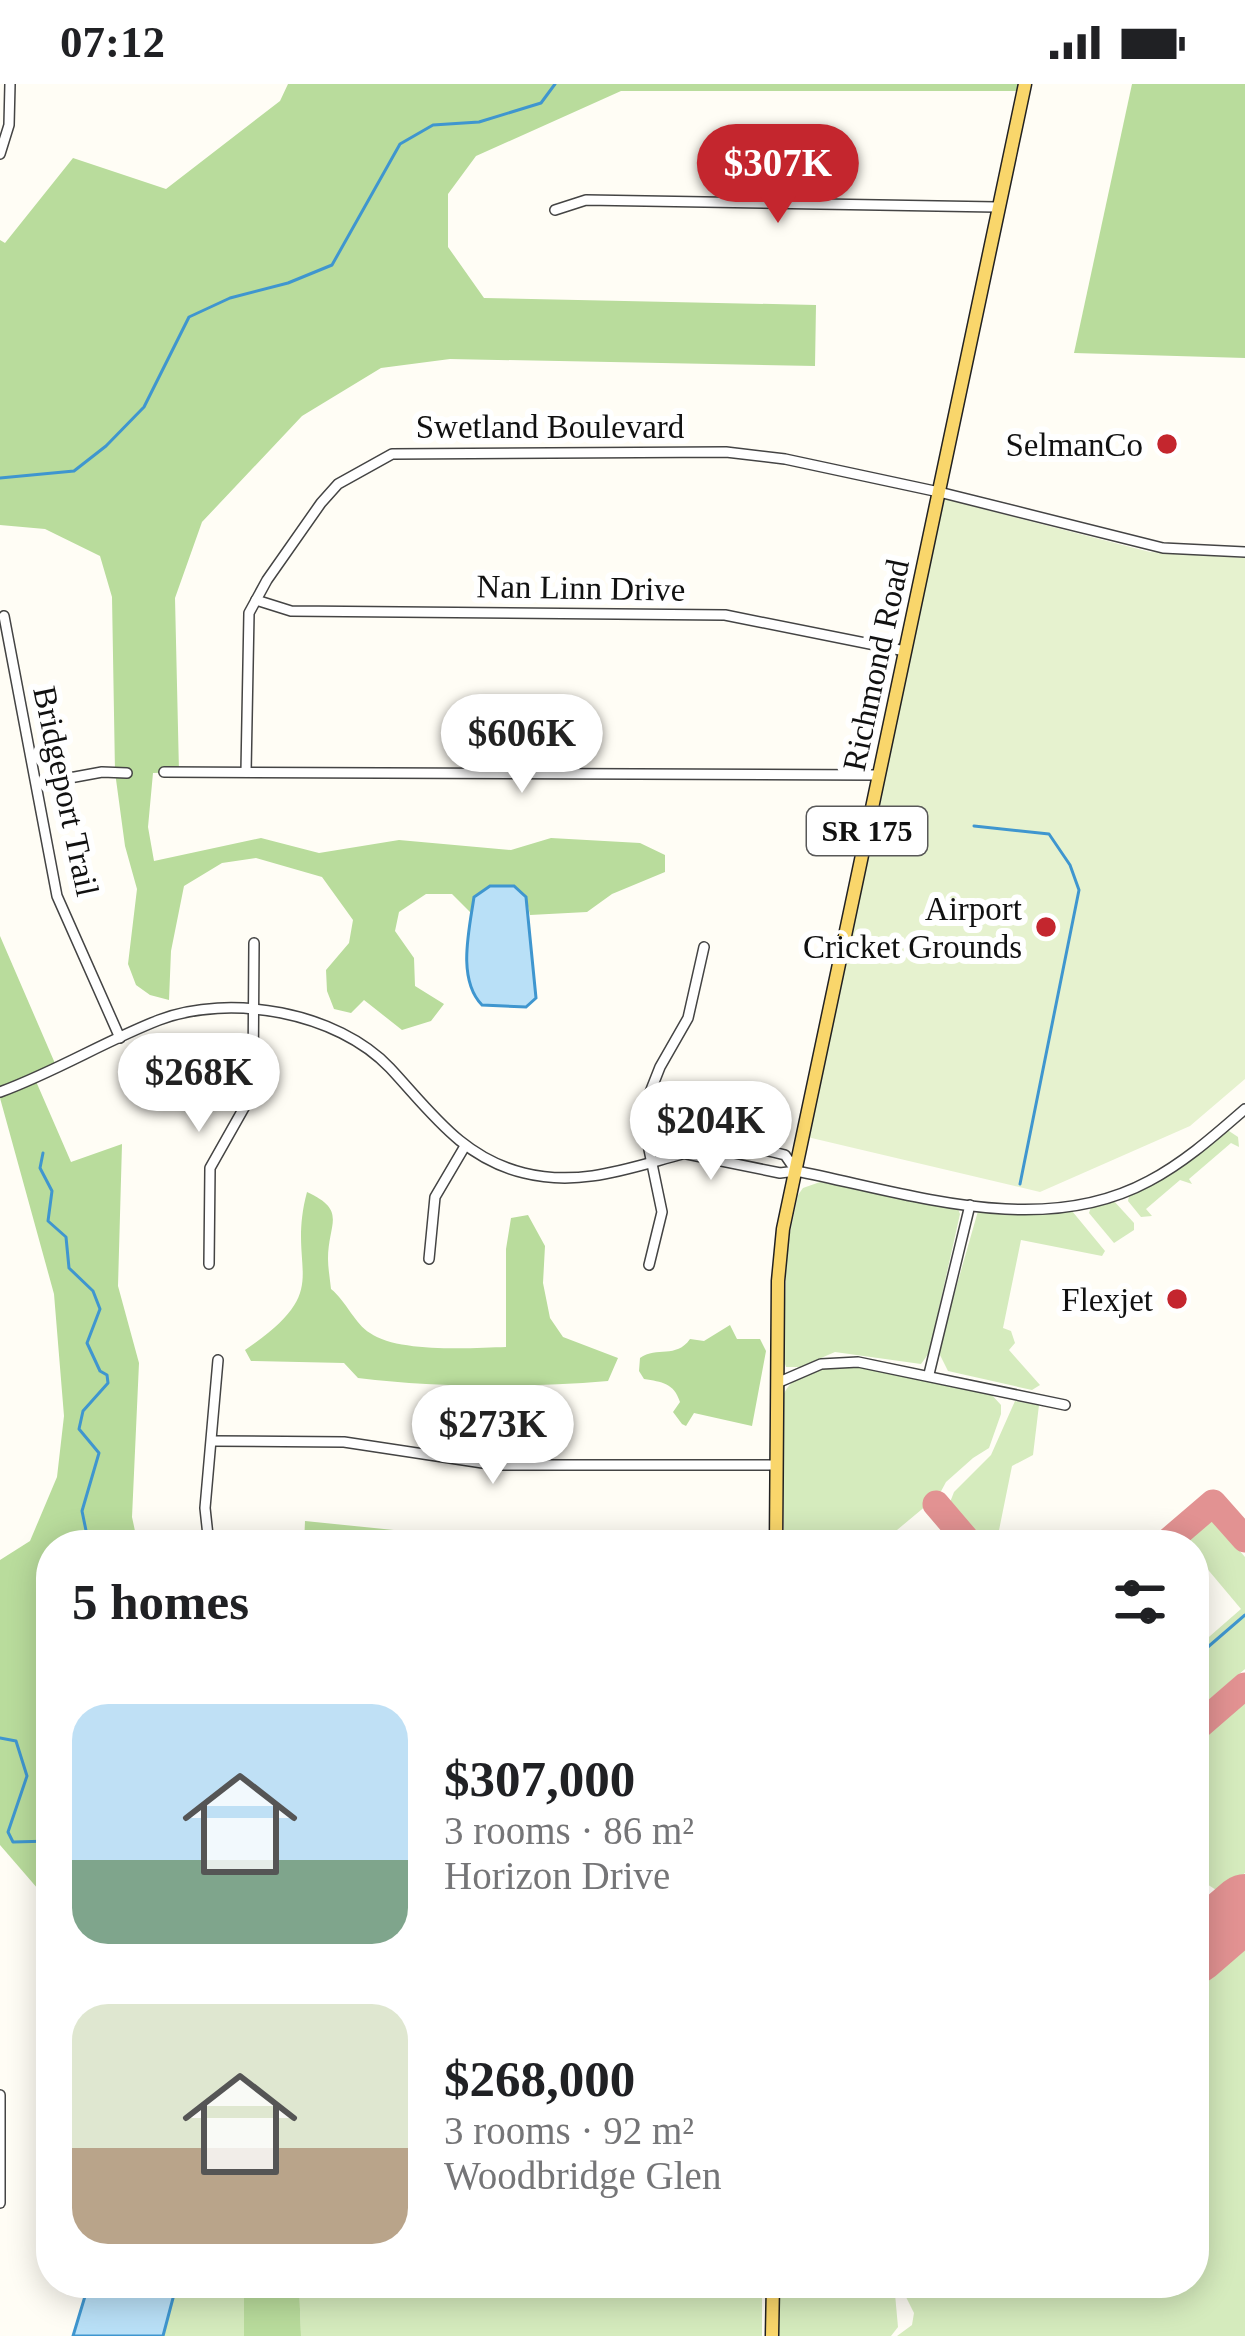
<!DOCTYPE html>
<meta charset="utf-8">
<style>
:root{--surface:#fff;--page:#f6f6f6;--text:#202124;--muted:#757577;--accent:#c4262e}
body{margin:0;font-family:Georgia,serif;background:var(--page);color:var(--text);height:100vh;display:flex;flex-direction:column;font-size:45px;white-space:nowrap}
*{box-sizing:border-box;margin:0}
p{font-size:39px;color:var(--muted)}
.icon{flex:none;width:66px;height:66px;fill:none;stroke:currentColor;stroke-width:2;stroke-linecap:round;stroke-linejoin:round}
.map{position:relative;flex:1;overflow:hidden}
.details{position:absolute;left:36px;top:1446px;width:1173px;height:768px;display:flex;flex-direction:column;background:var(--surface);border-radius:48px;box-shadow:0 6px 30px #0003}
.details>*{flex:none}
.price{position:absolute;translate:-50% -102px;padding:0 27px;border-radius:42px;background:#fff;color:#222;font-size:39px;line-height:78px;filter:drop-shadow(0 3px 6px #0008)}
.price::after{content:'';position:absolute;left:50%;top:72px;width:36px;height:27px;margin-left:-18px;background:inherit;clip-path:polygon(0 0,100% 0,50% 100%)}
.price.selected{background:var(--accent);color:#fff}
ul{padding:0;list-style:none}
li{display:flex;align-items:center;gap:36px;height:300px;padding:0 36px}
li span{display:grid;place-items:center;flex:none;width:336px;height:240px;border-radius:36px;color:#555}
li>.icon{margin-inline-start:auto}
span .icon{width:144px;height:144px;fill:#fffc;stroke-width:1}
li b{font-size:51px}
h2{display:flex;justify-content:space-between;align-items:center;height:144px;padding:0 36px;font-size:51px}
.status{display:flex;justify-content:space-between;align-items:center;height:84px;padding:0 60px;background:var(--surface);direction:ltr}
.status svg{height:33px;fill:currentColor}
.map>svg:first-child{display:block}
</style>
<div class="status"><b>07:12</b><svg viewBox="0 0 49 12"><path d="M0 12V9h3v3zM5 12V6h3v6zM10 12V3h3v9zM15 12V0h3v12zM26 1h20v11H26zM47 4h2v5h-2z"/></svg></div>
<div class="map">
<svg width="1245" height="2252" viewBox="0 0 1245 2252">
<rect width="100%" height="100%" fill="#fffdf5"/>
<g fill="#d5ebbd">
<path d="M1226,1045L1238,1053L1239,1063L1231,1059L1189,1095L1192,1100L1180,1096L1146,1125L1152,1132L1141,1133L1128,1117L1130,1107Z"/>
<path d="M820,1098L958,1125L960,1130L929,1269L921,1280L835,1268L800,1283H786L783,1274L787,1163L798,1111L803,1104Z"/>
<path d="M1113,1116L1134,1139V1146L1114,1159L1089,1129L1092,1120Z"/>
<path d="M978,1127H1072L1105,1167L1102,1172L1021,1156L1003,1244L1011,1247L1015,1259L1009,1266L1040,1301L1032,1306L948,1287L938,1267Z"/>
<path d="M840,1280L872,1283L990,1309L1001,1321V1330L989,1364L973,1374L946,1398L939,1411L879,1461H784L783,1312C792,1289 818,1285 840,1280Z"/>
<path d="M1015,1317L1039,1321L1033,1371L1012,1382L996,1461H978L947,1426L954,1408L991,1371Z"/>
<path d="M1204,1432L1214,1437L1245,1473V1585L1194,1628V1566L1241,1525L1194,1469V1461L1186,1460L1188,1447Z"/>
<path d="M1245,1616V1789L1221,1809L1194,1792V1661Z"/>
<path d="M1245,1851V2252H897L912,2241L914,2229L899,2199H1194V1895Z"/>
<path d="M177,2199H244V2252H163Z"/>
<path d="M299,2199H762V2252H301Z"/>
<path d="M779,2199H894L898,2243L891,2252H778Z"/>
</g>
<g fill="#b9dc9c">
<path d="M288,0H1025L1023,7H621L476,72L448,110V163L484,214L816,221L815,282L450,275L381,284L302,332L202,438L175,514L179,688L153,689L148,743L154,777L261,754L319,769L399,756L511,766L551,754L640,759L665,771V788L612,810L587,828L530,831L526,813L514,802H490L474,813L471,829L452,810H426L399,828L395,847L414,874L415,902L444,920L431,937L402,946L364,916L351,929L334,925L327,907L326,886L349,859L353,836L322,793L256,774L222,779L184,802L171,867L169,916L150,911L136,901L128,880L137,805L125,762L115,688L112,513L100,472L45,445L0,441V156L5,159L73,74L166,105L280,17Z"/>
<path d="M1132,0H1245V274L1074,269Z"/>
<path d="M0,852L57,984L35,995L71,1078L122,1060L118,1202L139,1279L132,1433L138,1461H51V1820L0,1761V1476L30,1457L57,1393L64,1332L54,1210L0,1014Z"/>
<path d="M307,1108C348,1127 328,1139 328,1175C328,1184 330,1195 331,1205C346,1217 355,1240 370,1249C398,1269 472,1264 506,1263V1165L511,1134L528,1131L545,1162L543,1199L550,1234L563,1253L618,1274L608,1297C523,1304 442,1304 358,1294L344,1279L251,1277L245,1266C338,1203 285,1190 307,1108Z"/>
<path d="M730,1241L737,1255H760L766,1267L752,1342L694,1329L686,1342L682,1340L673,1328L680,1318C674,1299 662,1298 644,1295L639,1287L640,1274C657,1262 676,1275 690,1255L704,1257Z"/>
<path d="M305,1437L541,1461H304Z"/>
<path d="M244,2199H299L301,2252H244Z"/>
</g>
<path fill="#e6f2cf" d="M939,408L968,421L1150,468L1245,474V995L1190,1042L1040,1108L803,1052Z"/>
<g fill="#b9e0f7" stroke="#3f96cf" stroke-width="3">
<path d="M490,802H514L526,813L536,914L526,923L482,921C457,895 469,847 474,813Z"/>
<path d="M89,2199H177L163,2252H73Z"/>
</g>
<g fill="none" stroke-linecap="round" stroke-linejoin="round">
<g stroke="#3f96cf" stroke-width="3">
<path d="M0,394L74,387L106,362L144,323L189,233L230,214L288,199L332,181L400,60L433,41L479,38L541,19L555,0"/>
<path d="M974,742L1049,750L1070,781L1079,806L1020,1100"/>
<path d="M43,1069L40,1084L52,1107L48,1137L66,1153L69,1184L93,1207L100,1225L87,1259L100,1287L107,1291L108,1299L83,1327L79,1345L99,1369L82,1427L89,1461"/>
<path d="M1194,1575L1245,1531"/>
<path d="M0,1654L16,1657L27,1692L8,1748L13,1758L51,1757"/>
</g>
<g stroke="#e29292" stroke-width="27">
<path d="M936,1420L971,1461"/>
<path d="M1164,1461L1213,1419L1245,1455"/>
<path d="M1194,1646L1245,1602"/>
<path d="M1194,1817L1219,1846"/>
</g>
<path stroke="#e29292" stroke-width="66" d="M1194,1867L1245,1823"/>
<defs>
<g id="minor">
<path d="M0,70L9,41L10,0"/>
<path d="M555,126L586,116L996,123"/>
<path d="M256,516L291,527L725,531L905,567"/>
<path d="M4,532L57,812L120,954"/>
<path d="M164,688L879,691"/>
<path d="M246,688L249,529L267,496L321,419L338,400L392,370L726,368L785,375L939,408L1163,464L1245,468"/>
<path d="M37,700L102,688L127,689"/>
<path d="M0,1008C55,988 105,957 159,936C230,909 337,928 390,984C431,1028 462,1074 524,1089C588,1105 643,1078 703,1065C730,1059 759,1064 785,1071L796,1087"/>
<path d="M687,1070L780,1089L796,1087C909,1109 1040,1156 1149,1097C1185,1078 1215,1051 1245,1025"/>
<path d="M429,1175L435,1113L465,1062"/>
<path d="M209,1180L210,1084L245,1022L253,1000L254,859"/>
<path d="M649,1181L662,1128L646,1051L647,1016L660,983L688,934L704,863"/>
<path d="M929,1290L970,1121"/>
<path d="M777,1299L821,1280L858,1278L1065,1321"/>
<path d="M212,1357L344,1358L496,1381H777"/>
<path d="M209,1461L205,1424L218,1276"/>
<path d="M0,2011V2119"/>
</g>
<g id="major">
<path d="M776,1461L778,1197L783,1145L1025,0"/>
<path d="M772,2252L773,2199"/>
</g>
</defs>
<use href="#minor" stroke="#444" stroke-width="12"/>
<use href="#major" stroke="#222" stroke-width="15"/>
<use href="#minor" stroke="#fff" stroke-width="9"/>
<use href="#major" stroke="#f9d66b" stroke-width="12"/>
</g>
<g fill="#c4262e" stroke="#fff" stroke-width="4.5">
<circle cx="1167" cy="360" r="12"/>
<circle cx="1046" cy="843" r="12"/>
<circle cx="1177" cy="1215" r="12"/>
</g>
<g text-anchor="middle" stroke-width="12" stroke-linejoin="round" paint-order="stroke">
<rect fill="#fff" stroke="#585858" stroke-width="3" x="807" y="723" width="120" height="48" rx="9"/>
<g font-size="30" font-weight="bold" fill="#111">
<text x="867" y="757">SR 175</text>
</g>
<g font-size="33" fill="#111" stroke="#fff">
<text x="550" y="354">Swetland Boulevard</text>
<text transform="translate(581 503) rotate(1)" y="12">Nan Linn Drive</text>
<text transform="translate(875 581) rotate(-78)" y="12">Richmond Road</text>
<text transform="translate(67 707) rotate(78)" y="12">Bridgeport Trail</text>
</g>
<g font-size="33" fill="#111" stroke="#fff" text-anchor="end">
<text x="1143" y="372">SelmanCo</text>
<text x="1022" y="836">Airport<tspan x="1022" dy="38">Cricket Grounds</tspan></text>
<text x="1153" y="1227">Flexjet</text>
</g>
</g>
</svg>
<b class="price selected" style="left:778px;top:142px">$307K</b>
<b class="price" style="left:522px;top:712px">$606K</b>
<b class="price" style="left:199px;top:1051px">$268K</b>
<b class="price" style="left:711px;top:1099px">$204K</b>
<b class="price" style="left:493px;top:1403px">$273K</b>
<section class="details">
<h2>5 homes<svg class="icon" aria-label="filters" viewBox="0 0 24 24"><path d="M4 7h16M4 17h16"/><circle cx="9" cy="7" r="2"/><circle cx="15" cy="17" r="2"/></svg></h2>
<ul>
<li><span style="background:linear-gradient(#bfe0f5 65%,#7fa58c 0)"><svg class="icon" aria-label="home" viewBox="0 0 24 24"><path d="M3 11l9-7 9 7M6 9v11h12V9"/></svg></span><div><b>$307,000</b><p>3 rooms · 86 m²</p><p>Horizon Drive</p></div></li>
<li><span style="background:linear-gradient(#dfe7d0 60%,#b9a48a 0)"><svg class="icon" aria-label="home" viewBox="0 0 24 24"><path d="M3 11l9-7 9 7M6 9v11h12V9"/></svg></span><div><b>$268,000</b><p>3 rooms · 92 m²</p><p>Woodbridge Glen</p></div></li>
</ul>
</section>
</div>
